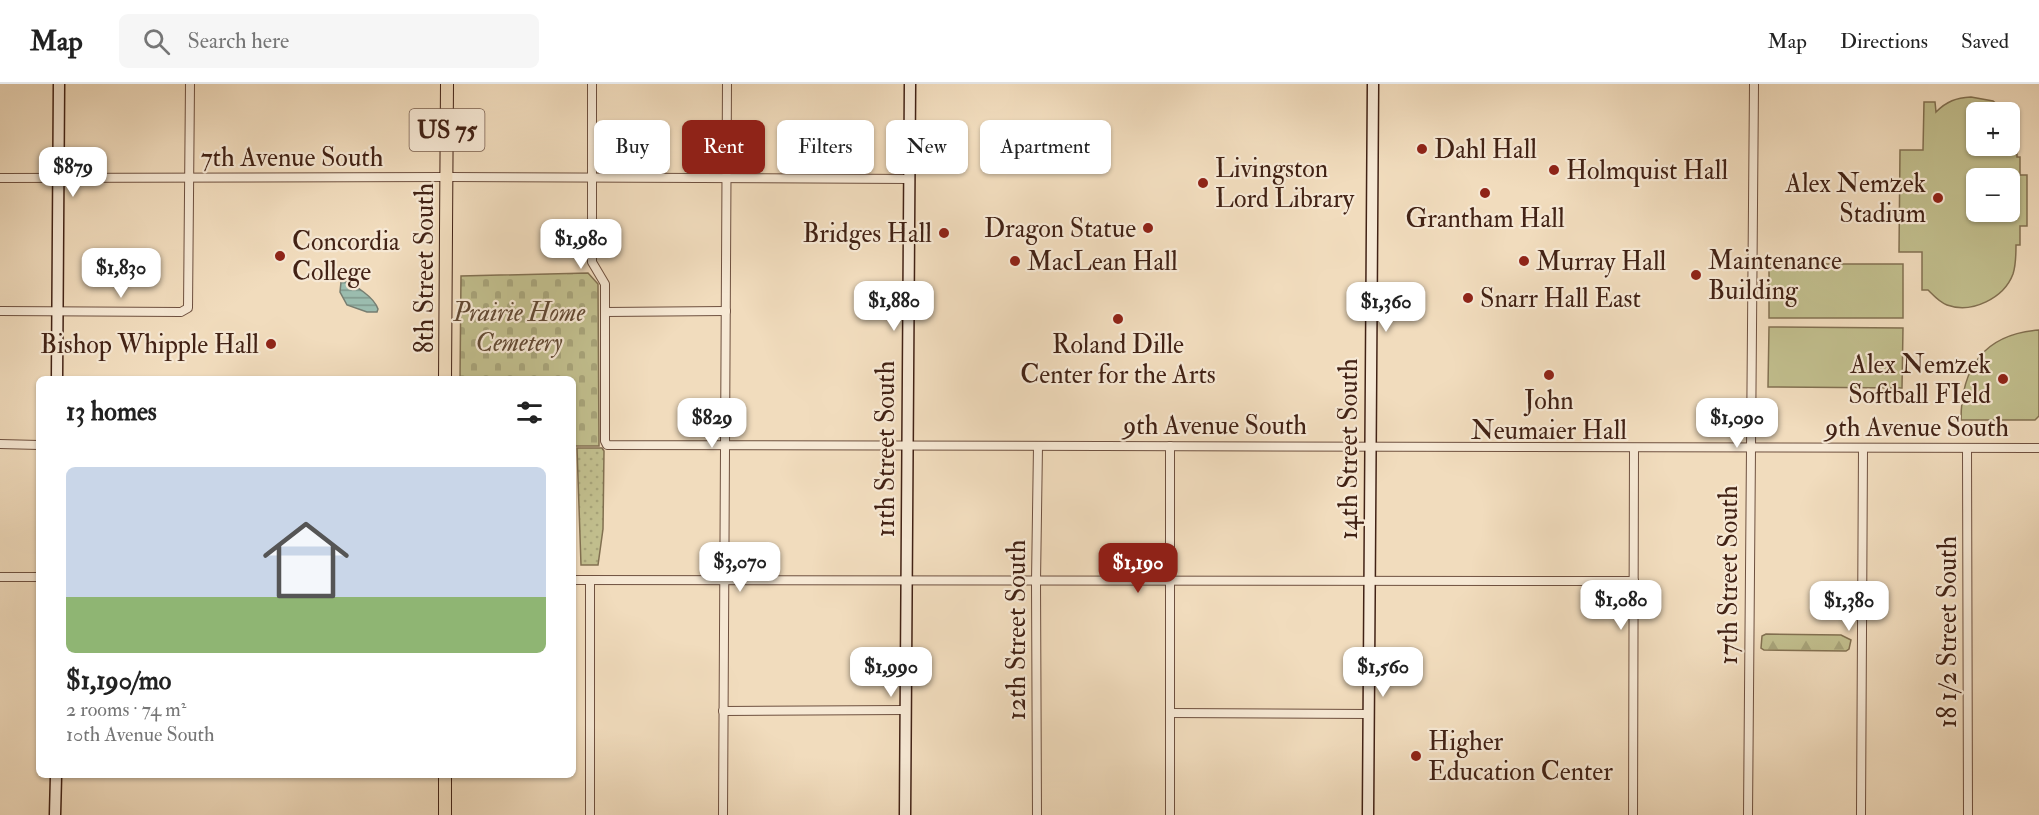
<!DOCTYPE html>
<meta charset="utf-8">
<style>
:root{--surface:#fff;--page:#f6f6f6;--text:#222;--muted:#767676;--line:#e0e0e0;--accent:#8f2418}
body{margin:0;font-family:"IM FELL Double Pica",serif;background:var(--page);color:var(--text);height:100vh;display:flex;flex-direction:column;font-size:22px;white-space:nowrap}
*{box-sizing:border-box;margin:0}
p{font-size:20px;color:var(--muted)}
.icon{flex:none;width:33px;height:33px;fill:none;stroke:currentColor;stroke-width:2;stroke-linecap:round;stroke-linejoin:round}
.map{position:relative;flex:1;overflow:hidden}
.details{position:absolute;left:36px;top:292px;width:540px;height:402px;display:flex;flex-direction:column;background:var(--surface);border-radius:9px;box-shadow:0 2px 4px #0004}
.details>*{flex:none}
.guide{position:absolute;left:594px;top:36px;width:570px;height:54px;display:flex;gap:12px}
.controls{position:absolute;left:1966px;top:18px;display:grid;gap:12px}
.controls a{display:grid;place-items:center;width:54px;height:54px;border-radius:9px;background:var(--surface);box-shadow:0 2px 4px #0004;font-size:30px}
.price{position:absolute;translate:-50% -51px;padding:0 14px;border-radius:12px;background:#fff;color:#222;font-size:20px;line-height:39px;filter:drop-shadow(0 2px 3px #0008)}
.price::after{content:'';position:absolute;left:50%;top:36px;width:18px;height:14px;margin-left:-9px;background:inherit;clip-path:polygon(0 0,100% 0,50% 100%)}
.price.selected{background:var(--accent);color:#fff}
ul{padding:0;list-style:none}
li{display:grid;align-content:center;gap:12px;height:318px;padding:0 30px}
li span{display:grid;place-items:center;height:186px;border-radius:9px;color:#555}
li>.icon{margin-inline-start:auto}
span .icon{width:108px;height:108px;fill:#fffc;stroke-width:1}
li b{font-size:26px}
h2{display:flex;justify-content:space-between;align-items:center;height:72px;padding:0 30px;font-size:26px}
.chip{padding:0 21px;border-radius:9px;background:var(--surface);box-shadow:0 2px 4px #0004;font-size:21px;line-height:54px}
.chip.selected{background:var(--accent);color:#fff}
header{display:flex;align-items:center;gap:36px;box-sizing:border-box;height:84px;padding:0 30px;background:var(--surface);border-bottom:2px solid var(--line)}
header strong{font-size:28px}
nav{display:flex;gap:33px;margin-inline-start:auto;font-size:21px}
.search{width:420px;height:54px;background:var(--page);display:flex;align-items:center;gap:15px;box-sizing:border-box;padding:0 21px;border-radius:9px;color:var(--muted);font-size:22px}
.map>svg:first-child{display:block}
</style>
<header>
<strong>Map</strong>
<div class="search"><svg class="icon" aria-label="search" viewBox="0 0 24 24"><circle cx="10" cy="10" r="6"/><path d="M15 15l6 6"/></svg>Search here</div>
<nav><a>Map</a><a>Directions</a><a>Saved</a></nav>
</header>
<div class="map">
<svg width="2039" height="731" viewBox="0 0 2039 731">
<defs>
<pattern id="grass-dots" width="8" height="8" patternUnits="userSpaceOnUse" patternTransform="scale(1.5)"><rect width="8" height="8" fill="#c1be8d"/><path d="M2 2h.1M6 6h.1" fill="none" stroke="#a7a379" stroke-width="1.8" stroke-linecap="round"/></pattern>
<pattern id="forest-firs" width="22" height="20" patternUnits="userSpaceOnUse" patternTransform="scale(1.5)"><rect width="22" height="20" fill="#c1be8d"/><path d="M5 1l3.5 6h-7zM16 11l3.5 6h-7z" fill="#a7a379"/></pattern>
<pattern id="cemetery-stones" width="16" height="16" patternUnits="userSpaceOnUse" patternTransform="scale(1.5)"><rect width="16" height="16" fill="#c1be8d"/><path d="M2 7V4a2 2 0 0 1 4 0v3zM10 15v-3a2 2 0 0 1 4 0v3z" fill="#a7a379"/></pattern>
<pattern id="water-rules" width="6" height="5" patternUnits="userSpaceOnUse" patternTransform="scale(1.5)"><rect width="6" height="5" fill="#9bbcae"/><path d="M0 2.5h6" fill="none" stroke="#80988c"/></pattern>
</defs>
<rect width="100%" height="100%" fill="#f1dcbd"/>
<filter id="stains"><feTurbulence type="fractalNoise" baseFrequency=".00333" numOctaves="4"/><feColorMatrix values="0 0 0 0 .2 0 0 0 0 .09 0 0 0 0 .02 0 0 0 .5 -.17"/></filter>
<radialGradient id="worn" r=".72"><stop offset=".6" stop-color="#630" stop-opacity="0"/><stop offset="1" stop-color="#630" stop-opacity=".3"/></radialGradient>
<path fill="url(#grass-dots)" stroke="#827051" stroke-width="1.5" d="M577,364H602L604,367L603,445L598,481H581Z"/>
<path fill="url(#forest-firs)" stroke="#827051" stroke-width="1.5" d="M1766,550L1841,551L1851,556L1849,565L1846,567L1764,566L1761,564L1762,552Z"/>
<path fill="url(#cemetery-stones)" stroke="#827051" stroke-width="1.5" d="M588,189L598,200L599,362H573V296L460,295L461,192Z"/>
<g fill="#c1be8d" stroke="#827051" stroke-width="1.5" fill-rule="evenodd">
<path d="M1971,13L1993,17L2006,28H1977V62H2010V35C2017,48 2017,58 2017,73H2020V91H2027V142H2020V161H2016C2016,171 2016,181 2013,190C2004,214 1972,230 1947,221C1939,218 1934,212 1928,206H1922V168H1899L1900,66H1923L1924,18H1935L1936,28C1947,17 1956,14 1971,13ZM1977,94H2010V128H1977Z"/>
<rect x="1769" y="180" width="134" height="54"/>
<path d="M1769,243L1903,244L1902,304L1768,303Z"/>
<path d="M2039,246V332L2035,336H1961C1961,284 1984,250 2039,246Z"/>
</g>
<path fill="url(#water-rules)" stroke="#777e71" stroke-width="1.5" d="M344,197C355,201 374,213 378,225L377,228H367L347,221L340,208L341,198Z"/>
<g fill="none" stroke-linecap="round" stroke-linejoin="round">
<defs>
<g id="street">
<path d="M592,0V178L605,200V357L607,361L2039,364"/>
<path d="M0,94L447,93L909,95"/>
<path d="M0,227L181,228L188,224L190,0"/>
<path d="M605,228L726,227"/>
<path d="M0,360L39,361"/>
<path d="M1170,362V731"/>
<path d="M1967,365L1968,731"/>
<path d="M0,493H39"/>
<path d="M573,496L1634,497"/>
<path d="M723,627L905,626"/>
<path d="M1170,629L1369,630"/>
<path d="M590,731V496"/>
<path d="M723,731L727,0"/>
<path d="M1037,731L1036,497L1038,362"/>
<path d="M1633,731L1634,364"/>
<path d="M1748,731L1754,0"/>
<path d="M1861,731L1863,364"/>
</g>
<g id="secondary">
<path d="M57,296L59,0"/>
<path d="M55,731L56,692"/>
<path d="M905,731L910,0"/>
<path d="M1368,731L1373,0"/>
</g>
<g id="primary">
<path d="M445,296L447,0"/>
<path d="M445,692V731"/>
</g>
</defs>
<use href="#street" stroke="#6e503f" stroke-width="10"/>
<use href="#secondary" stroke="#422215" stroke-width="13"/>
<use href="#primary" stroke="#422215" stroke-width="14"/>
<use href="#street" stroke="#f6e8d4" stroke-width="8"/>
<use href="#secondary" stroke="#f6e8d4" stroke-width="10"/>
<use href="#primary" stroke="#f1dcbd" stroke-width="12"/>
</g>
<g fill="#8f2418" stroke="#f6e8d4" stroke-width="2">
<circle cx="1422" cy="65" r="6"/>
<circle cx="1554" cy="86" r="6"/>
<circle cx="1203" cy="99" r="6"/>
<circle cx="1485" cy="109" r="6"/>
<circle cx="1938" cy="114" r="6"/>
<circle cx="1148" cy="144" r="6"/>
<circle cx="944" cy="149" r="6"/>
<circle cx="280" cy="172" r="6"/>
<circle cx="1015" cy="177" r="6"/>
<circle cx="1524" cy="177" r="6"/>
<circle cx="1696" cy="191" r="6"/>
<circle cx="1468" cy="214" r="6"/>
<circle cx="1118" cy="235" r="6"/>
<circle cx="271" cy="260" r="6"/>
<circle cx="1549" cy="291" r="6"/>
<circle cx="2003" cy="295" r="6"/>
<circle cx="1416" cy="672" r="6"/>
</g>
<g text-anchor="middle" stroke-width="4.5" stroke-linejoin="round" paint-order="stroke">
<rect fill="#f6e8d4" stroke="#785d4e" stroke-width="1.5" x="409.5" y="25" width="75" height="42" rx="4.5"/>
<g font-size="24" font-weight="bold" fill="#422215">
<text x="447" y="54">US 75</text>
</g>
<g font-size="26" fill="#422215" stroke="#f6e8d4" text-anchor="start">
<text x="1434" y="74">Dahl Hall</text>
<text x="1215" y="93">Livingston<tspan x="1215" dy="30">Lord Library</tspan></text>
<text x="1566" y="95">Holmquist Hall</text>
<text x="1926" y="108" text-anchor="end">Alex Nemzek<tspan x="1926" dy="30">Stadium</tspan></text>
<text x="1485" y="143" text-anchor="middle">Grantham Hall</text>
<text x="1136" y="153" text-anchor="end">Dragon Statue</text>
<text x="932" y="158" text-anchor="end">Bridges Hall</text>
<text x="292" y="166">Concordia<tspan x="292" dy="30">College</tspan></text>
<text x="1708" y="185">Maintenance<tspan x="1708" dy="30">Building</tspan></text>
<text x="1027" y="186">MacLean Hall</text>
<text x="1536" y="186">Murray Hall</text>
<text x="1480" y="223">Snarr Hall East</text>
<text x="259" y="269" text-anchor="end">Bishop Whipple Hall</text>
<text x="1118" y="269" text-anchor="middle">Roland Dille<tspan x="1118" dy="30">Center for the Arts</tspan></text>
<text x="1991" y="289" text-anchor="end">Alex Nemzek<tspan x="1991" dy="30">Softball FIeld</tspan></text>
<text x="1549" y="325" text-anchor="middle">John<tspan x="1549" dy="30">Neumaier Hall</tspan></text>
<text x="1428" y="666">Higher<tspan x="1428" dy="30">Education Center</tspan></text>
</g>
<g font-size="26" fill="#422215" stroke="#f6e8d4">
<text x="292" y="82">7th Avenue South</text>
<text transform="translate(424 184) rotate(-90)" y="9">8th Street South</text>
<text x="1215" y="350">9th Avenue South</text>
<text x="1917" y="352">9th Avenue South</text>
<text transform="translate(885 365) rotate(-90)" y="9">11th Street South</text>
<text transform="translate(1348 365) rotate(-90)" y="9">14th Street South</text>
<text transform="translate(1728 491) rotate(-90)" y="9">17th Street South</text>
<text transform="translate(1016 546) rotate(-90)" y="9">12th Street South</text>
<text transform="translate(1947 548) rotate(-90)" y="9">18 1/2 Street South</text>
</g>
<g font-size="26" font-style="italic" fill="#624933" stroke="#f6e8d4">
<text x="519" y="237">Prairie Home<tspan x="519" dy="30">Cemetery</tspan></text>
</g>
</g>
<rect width="100%" height="100%" filter="url(#stains)"/>
<rect width="100%" height="100%" fill="url(#worn)"/>
</svg>
<div class="controls">
<a>+</a>
<a>−</a>
</div>
<b class="price" style="left:73px;top:114px">$879</b>
<b class="price" style="left:581px;top:186px">$1,980</b>
<b class="price" style="left:121px;top:215px">$1,830</b>
<b class="price" style="left:894px;top:248px">$1,880</b>
<b class="price" style="left:1386px;top:249px">$1,360</b>
<b class="price" style="left:712px;top:365px">$829</b>
<b class="price" style="left:1737px;top:365px">$1,090</b>
<b class="price" style="left:740px;top:509px">$3,070</b>
<b class="price selected" style="left:1138px;top:510px">$1,190</b>
<b class="price" style="left:1621px;top:547px">$1,080</b>
<b class="price" style="left:1849px;top:548px">$1,380</b>
<b class="price" style="left:891px;top:614px">$1,990</b>
<b class="price" style="left:1383px;top:614px">$1,560</b>
<div class="guide">
<a class="chip">Buy</a>
<a class="chip selected">Rent</a>
<a class="chip">Filters</a>
<a class="chip">New</a>
<a class="chip">Apartment</a>
</div>
<section class="details">
<h2>13 homes<svg class="icon" aria-label="filters" viewBox="0 0 24 24"><path d="M4 7h16M4 17h16"/><circle cx="9" cy="7" r="2"/><circle cx="15" cy="17" r="2"/></svg></h2>
<ul>
<li><span style="background:linear-gradient(#c9d6e8 70%,#8fb573 0)"><svg class="icon" aria-label="home" viewBox="0 0 24 24"><path d="M3 11l9-7 9 7M6 9v11h12V9"/></svg></span><div><b>$1,190/mo</b><p>2 rooms · 74 m²</p><p>10th Avenue South</p></div></li>
</ul>
</section>
</div>
